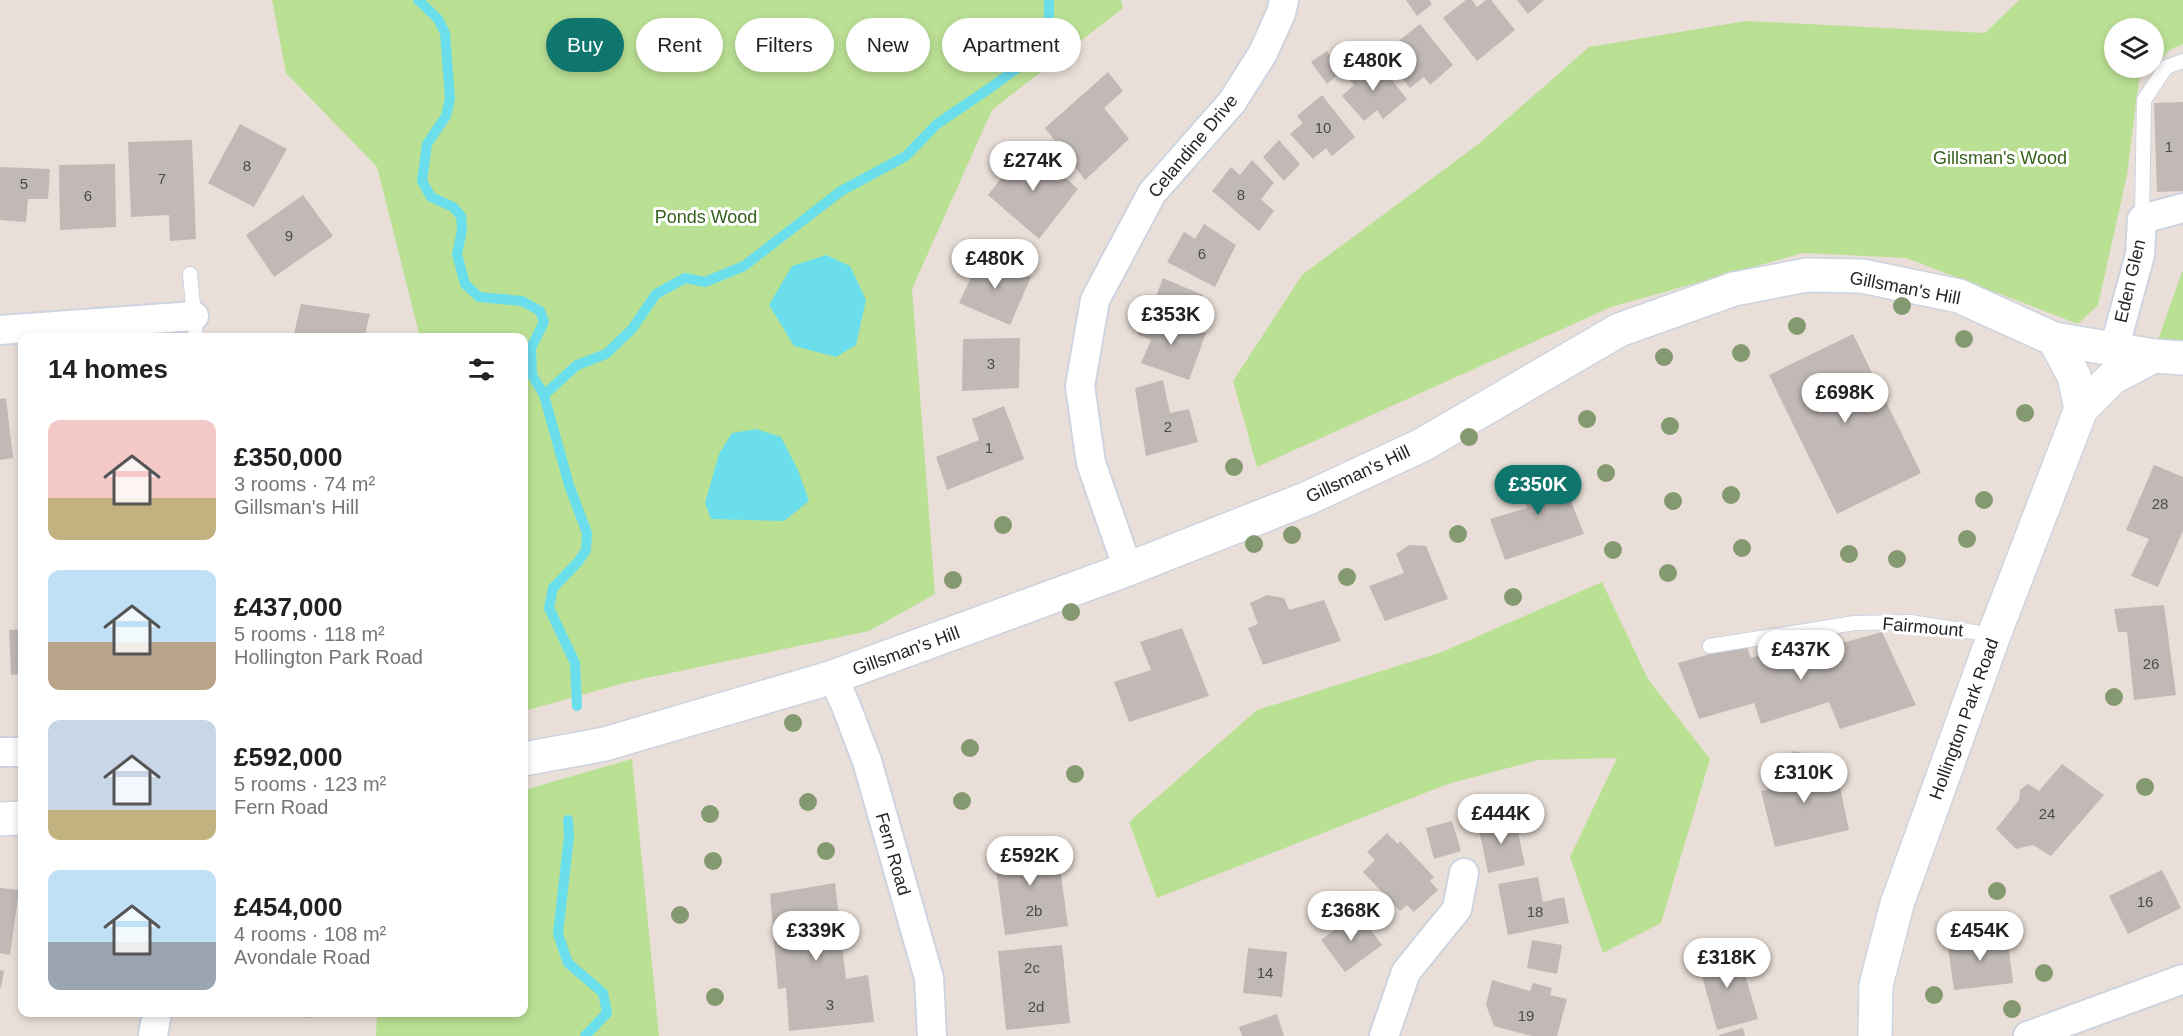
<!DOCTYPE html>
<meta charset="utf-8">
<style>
:root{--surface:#fff;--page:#f2f2f2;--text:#202124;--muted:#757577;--accent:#0f766e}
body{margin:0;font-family:Helvetica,sans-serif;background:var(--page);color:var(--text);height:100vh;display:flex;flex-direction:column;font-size:22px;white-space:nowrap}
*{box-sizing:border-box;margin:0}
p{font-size:20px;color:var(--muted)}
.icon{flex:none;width:33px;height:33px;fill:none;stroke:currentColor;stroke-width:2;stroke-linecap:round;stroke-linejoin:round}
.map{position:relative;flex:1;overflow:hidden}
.details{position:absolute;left:18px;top:333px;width:510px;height:684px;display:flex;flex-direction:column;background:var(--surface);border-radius:12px;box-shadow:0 3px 9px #0003}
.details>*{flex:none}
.banner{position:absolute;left:546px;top:18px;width:570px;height:54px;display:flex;gap:12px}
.tools{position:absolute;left:2104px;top:18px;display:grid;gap:12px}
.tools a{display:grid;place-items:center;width:60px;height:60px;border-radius:50%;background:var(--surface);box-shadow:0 3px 9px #0003;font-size:30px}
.price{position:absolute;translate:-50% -51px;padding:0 14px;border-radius:21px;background:#fff;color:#222;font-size:20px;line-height:39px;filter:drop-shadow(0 2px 3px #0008)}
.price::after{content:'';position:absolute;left:50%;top:36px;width:18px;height:14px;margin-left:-9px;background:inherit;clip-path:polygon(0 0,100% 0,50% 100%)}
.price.selected{background:var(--accent);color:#fff}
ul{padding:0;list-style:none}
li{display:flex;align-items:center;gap:18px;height:150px;padding:0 30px}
li span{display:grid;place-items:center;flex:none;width:168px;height:120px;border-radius:12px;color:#555}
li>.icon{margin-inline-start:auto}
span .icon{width:72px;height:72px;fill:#fffc;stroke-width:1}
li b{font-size:26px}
h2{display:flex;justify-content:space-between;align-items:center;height:72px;padding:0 30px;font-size:26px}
.pill{padding:0 21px;border-radius:27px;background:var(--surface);box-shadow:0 3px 9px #0003;font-size:21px;line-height:54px}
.pill.selected{background:var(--accent);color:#fff}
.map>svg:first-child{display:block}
</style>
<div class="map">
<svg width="2183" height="1036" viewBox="0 0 2183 1036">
<rect width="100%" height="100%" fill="#e9dfd8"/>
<g fill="#bae094">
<path d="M272,0H1121L1123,8L992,110L912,289L935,594L869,631L628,682L524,711V338L420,337L377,167L286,73Z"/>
<path d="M2019,0H2183V44L2171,49L2154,65V28H2115V68H2152L2139,80L2127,175L2098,305L2078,324L1906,258L1803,253L1611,307L1257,467L1233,381L1302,275L1477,145L1589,47L1746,21L1985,33Z"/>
<path d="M2182,272H2183V367L2158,340Z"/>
<path d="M1602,582L1648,679L1710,759L1661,923L1603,953L1570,857L1617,758L1538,760L1448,784L1157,898L1129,822L1257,710L1442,652Z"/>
<path d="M632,759L659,1036H376L377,1013L524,1012V790Z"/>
</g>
<g fill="#6bdeeb">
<path d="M826,255L850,266L866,300L856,345L836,357L794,346L769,305L792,266Z"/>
<path d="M756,429L781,437L798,470L809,501L784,521L711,519L705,503L719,454L732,433Z"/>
</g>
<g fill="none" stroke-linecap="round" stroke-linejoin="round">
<g stroke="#6bdeeb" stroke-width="10">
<path d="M418,0L438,19L445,33L450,99L446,116L427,144L422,181L431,197L453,207L461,216L462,230L457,254L465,284L479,297L522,301L540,311L544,322L531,348L532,375L544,395L569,485L587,533L586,550L578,562L553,588L549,608L575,663L577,706"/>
<path d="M544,395L577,365L606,354L632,329L656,294L685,278L705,282L744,266L841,191L906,156L937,124L990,88L1031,58L1049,33V0"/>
<path d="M568,820L569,836L558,934L568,963L603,993L607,1013L585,1036"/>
</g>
</g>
<g fill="#c1b9b5">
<path d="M1406,0H1429L1432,4L1417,16Z"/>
<path d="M1466,0H1472L1477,7L1486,0H1491L1515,30L1477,61L1443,18Z"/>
<path d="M1517,0H1544L1528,14Z"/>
<path d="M1420,24L1453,65L1430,85L1424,77L1410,88L1388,61L1401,52L1395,44Z"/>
<path d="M1327,51L1341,72L1327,84L1311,62Z"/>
<path d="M1374,58L1407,99L1383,119L1377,110L1364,121L1342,96L1354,85L1348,78Z"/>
<path d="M1108,72L1123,91L1104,108L1129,139L1085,180L1045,128Z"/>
<path d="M1322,95L1355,137L1332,156L1326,148L1313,159L1290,134L1303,123L1297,116Z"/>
<path d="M2183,102V191L2157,192L2154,103Z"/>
<path d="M240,124L287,149L254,207L208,183Z"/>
<path d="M192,140L196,239L170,241L169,215L131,217L128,142Z"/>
<path d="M1279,140L1300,164L1284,181L1263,157Z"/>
<path d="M1028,144L1078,189L1039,239L988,195Z"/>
<path d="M1252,160L1274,183L1261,199L1274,211L1259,231L1212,191L1231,167L1240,175Z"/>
<path d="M115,164L116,227L60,230L59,165Z"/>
<path d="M0,167L50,169L48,199H28L26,222L0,220Z"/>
<path d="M303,195L333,236L274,277L246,235Z"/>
<path d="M1204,224L1236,245L1215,287L1167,262L1184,232L1195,239Z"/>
<path d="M982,254L1031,277L1010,325L959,303Z"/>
<path d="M1163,278L1203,295L1191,324L1151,309Z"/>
<path d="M301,304L370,314L364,338H293Z"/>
<path d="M1147,314L1206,333L1189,380L1141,363L1151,340L1137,334Z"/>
<path d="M1853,334L1921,473L1837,514L1769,375Z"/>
<path d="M1020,338L1019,388L962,391L963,339Z"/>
<path d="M1163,380L1170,413L1189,409L1198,442L1146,456L1135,388Z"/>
<path d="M6,398L13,458L0,460V399Z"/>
<path d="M1004,406L1024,459L947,490L936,457L979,440L972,419Z"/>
<path d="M2154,465L2183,477V531L2158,587L2131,576L2149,539L2126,530Z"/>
<path d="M1557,466L1584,534L1505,560L1490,519L1527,508L1516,480Z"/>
<path d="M1409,545L1426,546L1448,599L1385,621L1369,586L1404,573L1396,554Z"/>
<path d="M1267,595L1284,598L1289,610L1324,600L1341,641L1263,665L1248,628L1258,624L1250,603Z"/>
<path d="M2164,605L2176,695L2134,700L2127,632H2118L2114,609Z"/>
<path d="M1182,628L1209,696L1129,722L1114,682L1151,670L1140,642Z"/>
<path d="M22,629V674L11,675L9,630Z"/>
<path d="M1882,632L1916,705L1840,729L1829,702L1761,724L1754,703L1699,719L1678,663L1746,644L1751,658L1815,637L1820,649Z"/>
<path d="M1794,751L1809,755L1817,782L1838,778L1849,830L1775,847L1761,791L1784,786L1778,765Z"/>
<path d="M2062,764L2104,795L2051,856L2033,845L2016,849L1996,829L2019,800L2020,790L2028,784L2039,791Z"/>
<path d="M1515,818L1525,865L1488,873L1478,825Z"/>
<path d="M1452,821L1461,851L1434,859L1426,828Z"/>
<path d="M1387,833L1398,844L1400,841L1434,877L1430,881L1438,890L1414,912L1407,905L1400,911L1363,872L1375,860L1367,852Z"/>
<path d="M1056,839L1068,926L1005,935L993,848Z"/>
<path d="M2162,870L2181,908L2128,934L2109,896Z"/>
<path d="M1538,877L1543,902L1564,897L1569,923L1508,935L1498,884Z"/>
<path d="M835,883L846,979L868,975L874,1022L789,1031L786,988L778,989L770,894Z"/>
<path d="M0,888L19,890L10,955L0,953Z"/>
<path d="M1358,913L1382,945L1345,972L1321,940Z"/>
<path d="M2007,935L2013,983L1954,990L1947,940Z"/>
<path d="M1532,940L1562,945L1557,974L1527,968Z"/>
<path d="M1062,945L1070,1023L1006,1030L998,951Z"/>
<path d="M1737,947L1758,1019L1717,1030L1697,958Z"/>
<path d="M1248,948L1287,952L1282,997L1243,993Z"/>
<path d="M0,970L4,971L1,988H0Z"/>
<path d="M1492,980L1530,991L1533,983L1552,988L1550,995L1567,999L1557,1036H1532L1494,1026L1486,1005Z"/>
<path d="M264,1012H314L313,1018L264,1015Z"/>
<path d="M1277,1014L1284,1036H1242L1239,1027Z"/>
<path d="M1743,1028L1745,1036H1719V1035Z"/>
</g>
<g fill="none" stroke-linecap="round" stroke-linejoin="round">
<defs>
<g id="service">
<path d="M2142,219L2144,100L2166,67L2183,61"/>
<path d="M190,274L196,338"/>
<path d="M1710,646L1855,623L1910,622L1993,635"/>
</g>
<g id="minor">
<path d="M0,330L194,316"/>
<path d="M2114,349L2140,255L2142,219L2183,208"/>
<path d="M1128,569L1091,463L1080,386L1095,300L1152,193L1232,102L1263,53L1281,13L1284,0"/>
<path d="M833,677L846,706L867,761L929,978L932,1036"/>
<path d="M0,752H22"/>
<path d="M153,1036L157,1012"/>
<path d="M1384,1036L1406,972L1457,909L1464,873"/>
<path d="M2028,1036L2183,979"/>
</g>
<g id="tertiary">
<path d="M2054,339L2074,376L2081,409"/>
<path d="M524,759L605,744L833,677L1128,569L1308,498L1422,445L1619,330L1734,289L1807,275L1862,276L1959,296L2054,339L2154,356L2183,358"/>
<path d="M0,819L22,818"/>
<path d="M1875,1036L1876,985L1897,904L1994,635L2081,409L2112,378L2154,356"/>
</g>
</defs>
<use href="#service" stroke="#cdd4e0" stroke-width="16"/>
<use href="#minor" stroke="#cdd4e0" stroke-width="32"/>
<use href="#tertiary" stroke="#cdd4e0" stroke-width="36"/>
<use href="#service" stroke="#fff" stroke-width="14"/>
<use href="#minor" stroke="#fff" stroke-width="28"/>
<use href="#tertiary" stroke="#fff" stroke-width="33"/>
</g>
<g fill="#859970">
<circle cx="1902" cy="306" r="9"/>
<circle cx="1797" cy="326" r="9"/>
<circle cx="1964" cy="339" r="9"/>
<circle cx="1741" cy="353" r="9"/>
<circle cx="1664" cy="357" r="9"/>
<circle cx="2025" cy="413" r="9"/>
<circle cx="1587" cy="419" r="9"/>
<circle cx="1670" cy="426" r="9"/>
<circle cx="1469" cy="437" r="9"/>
<circle cx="1234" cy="467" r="9"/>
<circle cx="1606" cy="473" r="9"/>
<circle cx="1731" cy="495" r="9"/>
<circle cx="1984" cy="500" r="9"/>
<circle cx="1673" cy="501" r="9"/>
<circle cx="1003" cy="525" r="9"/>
<circle cx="1458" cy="534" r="9"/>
<circle cx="1292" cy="535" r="9"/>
<circle cx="1967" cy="539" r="9"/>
<circle cx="1254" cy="544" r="9"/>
<circle cx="1742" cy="548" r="9"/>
<circle cx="1613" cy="550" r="9"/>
<circle cx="1849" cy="554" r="9"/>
<circle cx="1897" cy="559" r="9"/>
<circle cx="1668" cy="573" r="9"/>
<circle cx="1347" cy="577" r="9"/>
<circle cx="953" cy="580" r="9"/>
<circle cx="1513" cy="597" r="9"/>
<circle cx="1071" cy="612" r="9"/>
<circle cx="2114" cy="697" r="9"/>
<circle cx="793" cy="723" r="9"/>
<circle cx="970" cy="748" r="9"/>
<circle cx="1075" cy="774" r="9"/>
<circle cx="2145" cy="787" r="9"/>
<circle cx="962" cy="801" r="9"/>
<circle cx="808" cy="802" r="9"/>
<circle cx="710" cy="814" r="9"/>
<circle cx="826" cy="851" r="9"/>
<circle cx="713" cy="861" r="9"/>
<circle cx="1997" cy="891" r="9"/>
<circle cx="680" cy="915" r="9"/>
<circle cx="2044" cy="973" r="9"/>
<circle cx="1934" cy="995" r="9"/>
<circle cx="715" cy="997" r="9"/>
<circle cx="2012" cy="1009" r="9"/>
</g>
<g text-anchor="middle" stroke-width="6" stroke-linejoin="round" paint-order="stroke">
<g font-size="15" fill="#4d4b4a">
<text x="1323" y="133">10</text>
<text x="2169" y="152">1</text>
<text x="247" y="171">8</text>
<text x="162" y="184">7</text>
<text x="24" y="189">5</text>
<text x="1241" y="200">8</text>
<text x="88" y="201">6</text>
<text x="289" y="241">9</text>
<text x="1202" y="259">6</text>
<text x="991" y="369">3</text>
<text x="1168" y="432">2</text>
<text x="989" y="453">1</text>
<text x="2160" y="509">28</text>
<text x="2151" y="669">26</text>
<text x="2047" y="819">24</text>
<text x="2145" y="907">16</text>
<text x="1034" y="916">2b</text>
<text x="1535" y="917">18</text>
<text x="1032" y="973">2c</text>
<text x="1265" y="978">14</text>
<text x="830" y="1010">3</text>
<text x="1036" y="1012">2d</text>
<text x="1526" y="1021">19</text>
</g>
<g font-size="18" fill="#262626" stroke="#fff">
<text transform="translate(1193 146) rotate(-50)" y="6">Celandine Drive</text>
<text transform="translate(2130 281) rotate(-77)" y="6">Eden Glen</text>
<text transform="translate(1905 288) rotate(11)" y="6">Gillsman's Hill</text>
<text transform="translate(1358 474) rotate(-25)" y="6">Gillsman's Hill</text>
<text transform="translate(1923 627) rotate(5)" y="6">Fairmount</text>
<text transform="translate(906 651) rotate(-20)" y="6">Gillsman's Hill</text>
<text transform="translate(1964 719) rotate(-70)" y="6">Hollington Park Road</text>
<text transform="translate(893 854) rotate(74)" y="6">Fern Road</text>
</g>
<g font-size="18" fill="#34601a" stroke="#fff">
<text x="2000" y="164">Gillsman's Wood</text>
<text x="706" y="223">Ponds Wood</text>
</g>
</g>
</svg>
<div class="tools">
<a><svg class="icon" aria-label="layers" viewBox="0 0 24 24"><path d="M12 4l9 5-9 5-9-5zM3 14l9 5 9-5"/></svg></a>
</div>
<b class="price" style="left:1373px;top:92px">£480K</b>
<b class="price" style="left:1033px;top:192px">£274K</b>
<b class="price" style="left:995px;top:290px">£480K</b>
<b class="price" style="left:1171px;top:346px">£353K</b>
<b class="price" style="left:1845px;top:424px">£698K</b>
<b class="price selected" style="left:1538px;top:516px">£350K</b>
<b class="price" style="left:1801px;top:681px">£437K</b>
<b class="price" style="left:1804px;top:804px">£310K</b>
<b class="price" style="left:1501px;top:845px">£444K</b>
<b class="price" style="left:1030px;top:887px">£592K</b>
<b class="price" style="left:1351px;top:942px">£368K</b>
<b class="price" style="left:816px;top:962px">£339K</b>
<b class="price" style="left:1980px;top:962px">£454K</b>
<b class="price" style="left:1727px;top:989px">£318K</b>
<div class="banner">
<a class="pill selected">Buy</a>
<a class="pill">Rent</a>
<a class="pill">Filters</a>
<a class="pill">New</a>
<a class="pill">Apartment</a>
</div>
<section class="details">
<h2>14 homes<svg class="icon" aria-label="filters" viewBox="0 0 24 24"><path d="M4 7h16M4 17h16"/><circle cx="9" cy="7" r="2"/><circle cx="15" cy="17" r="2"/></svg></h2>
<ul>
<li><span style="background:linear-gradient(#f6c9c9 65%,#c2b280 0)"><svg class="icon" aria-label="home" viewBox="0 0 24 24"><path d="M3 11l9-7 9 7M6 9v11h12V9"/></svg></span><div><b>£350,000</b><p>3 rooms · 74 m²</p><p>Gillsman's Hill</p></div></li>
<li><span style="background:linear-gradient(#bfe0f5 60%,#b9a48a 0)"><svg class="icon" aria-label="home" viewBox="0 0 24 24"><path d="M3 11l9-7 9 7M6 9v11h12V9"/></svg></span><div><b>£437,000</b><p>5 rooms · 118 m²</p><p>Hollington Park Road</p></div></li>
<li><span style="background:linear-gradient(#c9d6e8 75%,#c2b280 0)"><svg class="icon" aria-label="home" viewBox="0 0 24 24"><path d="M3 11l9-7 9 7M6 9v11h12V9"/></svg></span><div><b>£592,000</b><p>5 rooms · 123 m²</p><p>Fern Road</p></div></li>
<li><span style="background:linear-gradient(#bfe0f5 60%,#9aa5b1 0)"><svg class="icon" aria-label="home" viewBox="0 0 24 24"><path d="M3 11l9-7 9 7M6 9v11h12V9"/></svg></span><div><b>£454,000</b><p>4 rooms · 108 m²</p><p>Avondale Road</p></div></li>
</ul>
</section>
</div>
